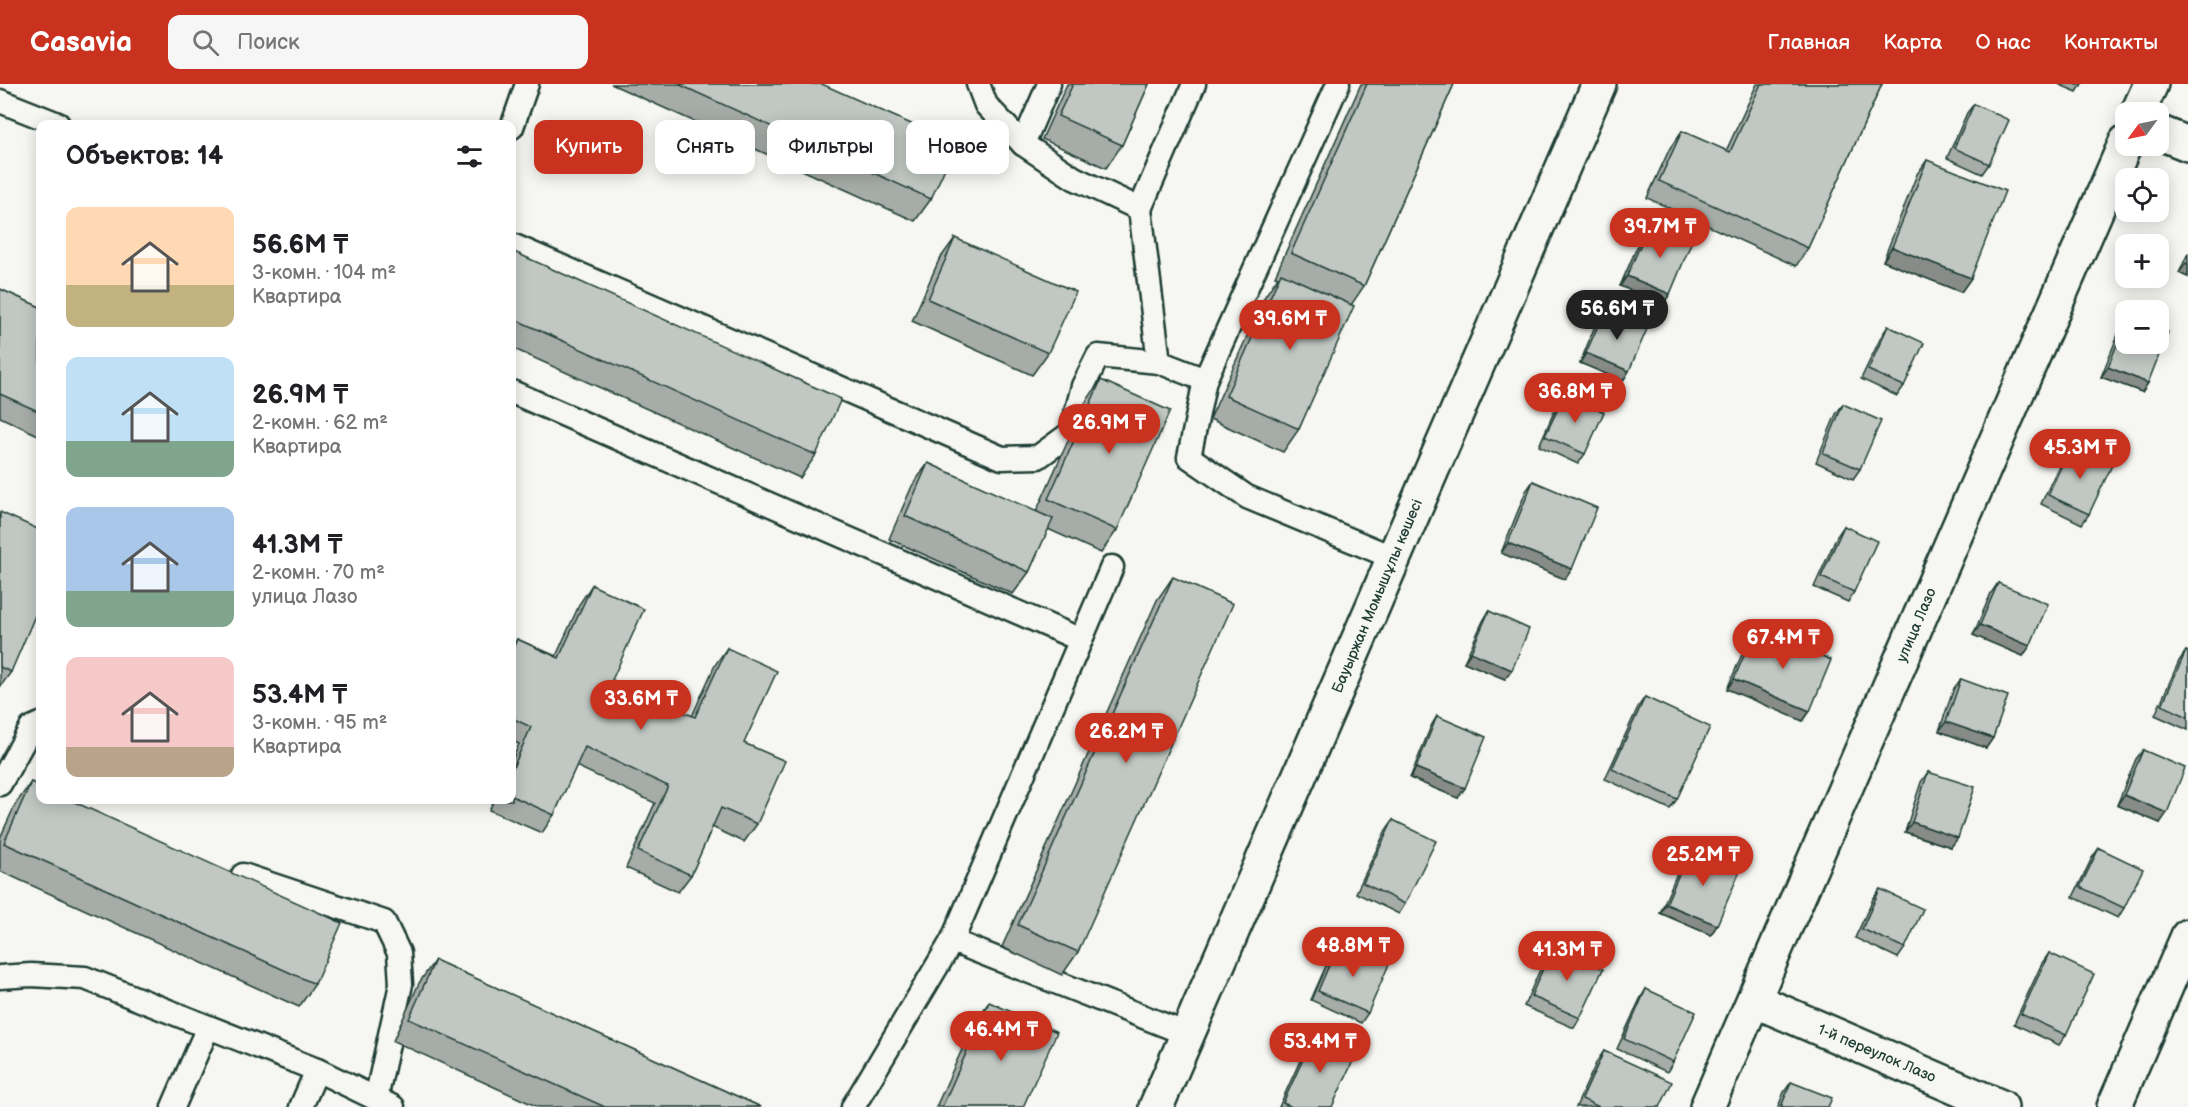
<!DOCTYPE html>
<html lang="ru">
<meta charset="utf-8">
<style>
:root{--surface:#fff;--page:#f6f6f6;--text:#202124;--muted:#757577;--accent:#c8321e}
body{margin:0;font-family:"Balsamiq Sans",sans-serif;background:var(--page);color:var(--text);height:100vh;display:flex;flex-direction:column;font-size:22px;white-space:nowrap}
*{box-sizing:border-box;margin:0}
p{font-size:20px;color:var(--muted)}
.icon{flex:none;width:33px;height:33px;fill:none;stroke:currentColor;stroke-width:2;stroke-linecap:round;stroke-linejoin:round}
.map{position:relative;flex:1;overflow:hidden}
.sheet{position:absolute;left:36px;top:36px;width:480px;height:684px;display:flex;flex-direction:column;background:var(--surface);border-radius:12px;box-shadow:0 3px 15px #0003}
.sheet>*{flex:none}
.banner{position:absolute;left:534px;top:36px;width:570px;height:54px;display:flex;gap:12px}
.needle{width:39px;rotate:237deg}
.tools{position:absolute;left:2115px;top:18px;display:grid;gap:12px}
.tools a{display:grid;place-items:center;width:54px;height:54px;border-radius:12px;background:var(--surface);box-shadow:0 3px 15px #0003;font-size:30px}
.price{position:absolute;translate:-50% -51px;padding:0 14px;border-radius:21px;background:var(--accent);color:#fff;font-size:20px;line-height:39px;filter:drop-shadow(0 2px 3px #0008)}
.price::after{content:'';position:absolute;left:50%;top:36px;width:18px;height:14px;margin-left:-9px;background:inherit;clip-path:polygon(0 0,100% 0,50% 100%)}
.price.current{background:#222;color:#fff}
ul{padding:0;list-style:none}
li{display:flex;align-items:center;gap:18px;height:150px;padding:0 30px}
li span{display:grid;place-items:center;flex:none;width:168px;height:120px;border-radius:12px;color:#555}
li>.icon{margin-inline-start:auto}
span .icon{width:72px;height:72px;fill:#fffc;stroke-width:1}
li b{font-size:26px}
h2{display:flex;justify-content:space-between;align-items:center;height:72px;padding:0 30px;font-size:26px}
.pill{padding:0 21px;border-radius:12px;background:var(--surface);box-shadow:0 3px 15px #0003;font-size:21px;line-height:54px}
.pill.current{background:var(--accent);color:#fff}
header{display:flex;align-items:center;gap:36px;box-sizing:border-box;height:84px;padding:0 30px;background:var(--accent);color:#fff}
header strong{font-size:28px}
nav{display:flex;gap:33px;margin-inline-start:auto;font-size:21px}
.search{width:420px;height:54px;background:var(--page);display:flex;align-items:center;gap:15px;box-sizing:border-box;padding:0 21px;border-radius:12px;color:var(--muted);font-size:22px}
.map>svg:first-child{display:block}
</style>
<header>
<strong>Casavia</strong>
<div class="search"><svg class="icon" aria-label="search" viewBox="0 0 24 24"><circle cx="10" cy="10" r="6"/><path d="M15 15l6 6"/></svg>Поиск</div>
<nav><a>Главная</a><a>Карта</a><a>О нас</a><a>Контакты</a></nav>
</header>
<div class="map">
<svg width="2188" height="1023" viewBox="0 0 2188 1023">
<rect width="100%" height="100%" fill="#f6f6f2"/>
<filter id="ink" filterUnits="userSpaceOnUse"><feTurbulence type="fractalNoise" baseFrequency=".0167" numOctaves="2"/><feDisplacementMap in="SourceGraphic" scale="12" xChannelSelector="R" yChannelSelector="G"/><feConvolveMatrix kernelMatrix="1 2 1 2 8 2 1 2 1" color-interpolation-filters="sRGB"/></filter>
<g filter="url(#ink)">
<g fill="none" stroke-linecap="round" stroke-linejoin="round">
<defs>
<g id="lane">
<path d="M978,0L986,21L1023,60L1074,94L1140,125L1159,278"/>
<path d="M1338,0L1205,296L1189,373L1247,413L1394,474"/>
<path d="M0,17L58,40"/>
<path d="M512,43L527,0"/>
<path d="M1023,60L1049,0"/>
<path d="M1140,125L1194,0"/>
<path d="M512,161L1002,374L1038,373L1071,349L1083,302L1098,272L1159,278L1205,296"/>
<path d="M512,308L1081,556"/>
<path d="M0,700L31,644L40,640"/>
<path d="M243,791L384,838L399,869L401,900L376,1015"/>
<path d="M952,857L1187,950"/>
<path d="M0,893L31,891L85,894L317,986L393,1023"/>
<path d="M173,1023L208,943"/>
<path d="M301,1023L317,986"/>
<path d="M853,1023L952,857L1112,483"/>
</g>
<g id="street">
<path d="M2138,28L2151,0"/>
<path d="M2158,48L2188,60"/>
<path d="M1754,916L2001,1023"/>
<path d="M1707,1023L2126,58"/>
<path d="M2114,1023L2188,852"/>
</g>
<path id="secondary" d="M1156,1023L1599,0"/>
</defs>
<use href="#lane" stroke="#1f3d34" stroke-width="27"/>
<use href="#street" stroke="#1f3d34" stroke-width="38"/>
<use href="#secondary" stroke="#1f3d34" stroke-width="38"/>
<use href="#lane" stroke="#f6f6f2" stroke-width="22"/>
<use href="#street" stroke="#f6f6f2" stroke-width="33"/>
<use href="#secondary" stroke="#f6f6f2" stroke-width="33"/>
</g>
<g fill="#a6aca8" stroke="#1f3d34" stroke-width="1.5">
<path d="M611,0H822L931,115L915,137Z"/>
<path d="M1067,0H1149L1122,61L1106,84L1042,55Z"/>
<path d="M1361,0H1454L1364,202L1351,221L1299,345L1283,368L1210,335L1265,212L1278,193L1275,192Z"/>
<path d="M1757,0H1882L1808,164L1796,182L1647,114L1670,64L1682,47L1726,67Z"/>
<path d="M2058,0H2082L2077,8Z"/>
<path d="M1974,20L1989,80L1982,90L1947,74L1967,29Z"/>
<path d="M1927,76L1971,194L1961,208L1883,177L1917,90Z"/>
<path d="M1650,139L1670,210L1663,220L1620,202L1643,149Z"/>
<path d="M955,154L1048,269L1032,291L912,237L939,176Z"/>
<path d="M512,167L816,371L800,394L512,264Z"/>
<path d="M2188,169V193L2179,189Z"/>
<path d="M0,205L40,223V352L0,333Z"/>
<path d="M1604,228L1623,297L1580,279L1597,237Z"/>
<path d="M2126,236V260L2148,299L2142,308L2101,293L2121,243Z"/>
<path d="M1888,242L1904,302L1897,312L1861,295L1882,251Z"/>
<path d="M1101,296L1117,446L1101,469L1048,445L1029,488L1013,510L889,455L912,402L928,379L1036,428L1085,319Z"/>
<path d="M1565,310L1585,370L1578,380L1539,362L1558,319Z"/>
<path d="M1843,320L1860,385L1853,395L1816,378L1836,330Z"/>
<path d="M2071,361L2089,430L2082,440L2041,420L2064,371Z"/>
<path d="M1533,397L1572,485L1565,495L1501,469L1526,407Z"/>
<path d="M0,428L11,588L0,603Z"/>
<path d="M1844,442L1854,508L1848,518L1814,503L1837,452Z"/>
<path d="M1173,493L1078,868L1062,891L1002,863L1157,516Z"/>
<path d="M1998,499L2023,572L1973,551L1991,509Z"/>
<path d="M592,501L612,596L692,632L715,581L727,564L744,659L757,740L744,758L712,743L691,791L678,808L626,784L655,719L576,682L554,731L542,749L489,726L494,716H512V677L519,660L512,657V563L517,555L556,572L580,519Z"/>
<path d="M1489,527L1512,586L1505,595L1464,578L1483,537Z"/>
<path d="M1756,544L1810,627L1803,637L1727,605L1749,554Z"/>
<path d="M2186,567L2188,568V646L2155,631L2179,577Z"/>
<path d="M1961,595L1993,654L1986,664L1939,647L1954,604Z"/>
<path d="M1645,613L1677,715L1670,725L1605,695L1638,623Z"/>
<path d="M1437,632L1458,714L1410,694L1431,642Z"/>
<path d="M2143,666L2160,739L2117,721L2136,675Z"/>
<path d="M1928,688L1951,763L1905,748L1921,698Z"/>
<path d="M31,698L315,900L299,923L0,787V754L15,721Z"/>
<path d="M1393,736L1405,820L1399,830L1356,809L1386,746Z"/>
<path d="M2099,764L2124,824L2118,834L2073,813L2092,774Z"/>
<path d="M1690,765L1717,841L1711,851L1660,829L1683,775Z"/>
<path d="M1880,805L1905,864L1898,874L1855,854L1873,815Z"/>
<path d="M1339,858L1368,929L1361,939L1311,916L1332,868Z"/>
<path d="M1553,862L1580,934L1574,944L1524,922L1546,872Z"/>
<path d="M2049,869L2066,951L2059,961L2014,940L2042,879Z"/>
<path d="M435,876L761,1023H538L393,957L419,899Z"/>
<path d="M1646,905L1673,978L1667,988L1617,965L1640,915Z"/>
<path d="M989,918L1023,1023H936L973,941Z"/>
<path d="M1315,949L1332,1023H1279L1308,959Z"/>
<path d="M1604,967L1660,1023H1576L1597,977Z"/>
<path d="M1791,998L1828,1023H1778L1784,1008Z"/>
</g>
<g fill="#878c88" stroke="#1f3d34" stroke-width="1.5">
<path d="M1892,163L1971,194L1961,208L1883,177Z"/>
<path d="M2186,179L2188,180V193L2179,189Z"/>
<path d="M1627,192L1670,210L1663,220L1620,202Z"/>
<path d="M1586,269L1629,287L1623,297L1580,279Z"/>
<path d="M2108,283L2148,299L2142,308L2101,293Z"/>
<path d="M1508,459L1572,485L1565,495L1501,469Z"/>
<path d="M1980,541L2030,562L2023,572L1973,551Z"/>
<path d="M1471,568L1512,586L1505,595L1464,578Z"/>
<path d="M1734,595L1810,627L1803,637L1727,605Z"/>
<path d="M1946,638L1993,654L1986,664L1939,647Z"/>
<path d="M1416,684L1465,704L1458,714L1410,694Z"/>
<path d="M2124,711L2167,729L2160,739L2117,721Z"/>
<path d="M1912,738L1958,754L1951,763L1905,748Z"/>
<path d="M1666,820L1717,841L1711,851L1660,829Z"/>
</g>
<g fill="#c1c8c3" stroke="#1f3d34" stroke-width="1.5">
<path d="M678,0H822L956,60L931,115Z"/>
<path d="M1073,0H1149L1122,61L1058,32Z"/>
<path d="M1367,0H1454L1364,202L1291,169Z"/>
<path d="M1761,0H1882L1808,164L1659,97L1682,47L1730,68Z"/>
<path d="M1974,20L2009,36L1989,80L1954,64Z"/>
<path d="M1927,76L2005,107L1971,194L1892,163Z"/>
<path d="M1650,139L1692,157L1670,210L1627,192Z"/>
<path d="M955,154L1076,208L1048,269L928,215Z"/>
<path d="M512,167L841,315L816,371L512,234Z"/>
<path d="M1281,189L1354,222L1299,345L1226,312Z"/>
<path d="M0,205L40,223V328L0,310Z"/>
<path d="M1604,228L1647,245L1629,287L1586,269Z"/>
<path d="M2126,238V260H2158V245L2168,248L2148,299L2108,283Z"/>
<path d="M1888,242L1924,259L1904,302L1868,286Z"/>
<path d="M1101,296L1170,327L1117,446L1048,415Z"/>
<path d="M1565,310L1604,328L1585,370L1545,352Z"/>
<path d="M1843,320L1881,337L1860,385L1823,369Z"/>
<path d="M2071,361L2112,381L2089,430L2048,411Z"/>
<path d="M928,379L1053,435L1029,488L905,432Z"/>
<path d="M1533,397L1597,424L1572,485L1508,459Z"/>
<path d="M0,428L40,446V520L11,588L0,583Z"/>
<path d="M1844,442L1877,457L1854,508L1821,493Z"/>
<path d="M1173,493L1233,520L1078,868L1018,841Z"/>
<path d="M1998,499L2048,520L2030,562L1980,541Z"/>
<path d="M592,501L644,525L612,596L695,633L727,564L777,587L744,659L785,677L757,740L721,724L691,791L638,767L668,702L585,663L554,731L512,712V686L531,643L512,634V567L517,555L559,574Z"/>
<path d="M1489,527L1529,545L1512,586L1471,568Z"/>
<path d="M1756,544L1831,576L1810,627L1734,595Z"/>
<path d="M2186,567L2188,568V633L2162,621Z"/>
<path d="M1961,595L2008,612L1993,654L1946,638Z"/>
<path d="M1645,613L1710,643L1677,715L1612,685Z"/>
<path d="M1437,632L1486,653L1465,704L1416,684Z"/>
<path d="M2143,666L2185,684L2167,729L2124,711Z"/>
<path d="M1928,688L1975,703L1958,754L1912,738Z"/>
<path d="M31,698L40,702V716H70L342,839L315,900L4,759Z"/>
<path d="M1393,736L1436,757L1405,820L1363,799Z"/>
<path d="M2099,764L2143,785L2124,824L2080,803Z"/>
<path d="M1690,765L1740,787L1717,841L1666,820Z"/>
<path d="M1880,805L1923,825L1905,864L1862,845Z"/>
<path d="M1339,858L1389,880L1368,929L1318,907Z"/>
<path d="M1553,862L1603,885L1580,934L1531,912Z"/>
<path d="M2049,869L2094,890L2066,951L2021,930Z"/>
<path d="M435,876L761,1023H605L409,935Z"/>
<path d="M1646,905L1696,928L1673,978L1624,955Z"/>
<path d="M989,918L1057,948L1023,1023H942Z"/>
<path d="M1315,949L1357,968L1332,1023H1292L1283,1019Z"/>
<path d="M1604,967L1672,998L1660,1023H1599L1582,1015Z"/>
<path d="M1791,998L1832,1014L1828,1023H1781Z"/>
</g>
</g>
<g text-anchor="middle" stroke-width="4.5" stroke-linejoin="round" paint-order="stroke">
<g font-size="15" fill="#1f3d34" stroke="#f6f6f2">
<text transform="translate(1377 512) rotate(-67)" y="5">Бауыржан Момышұлы көшесі</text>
<text transform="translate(1916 541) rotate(-67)" y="5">улица Лазо</text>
<text transform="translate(1877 969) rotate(23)" y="5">1-й переулок Лазо</text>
</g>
</g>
</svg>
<div class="tools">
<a><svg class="needle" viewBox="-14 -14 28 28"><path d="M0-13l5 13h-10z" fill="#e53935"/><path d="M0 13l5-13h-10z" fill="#757577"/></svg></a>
<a><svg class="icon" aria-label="locate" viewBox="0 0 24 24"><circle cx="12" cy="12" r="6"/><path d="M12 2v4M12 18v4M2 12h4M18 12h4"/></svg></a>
<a>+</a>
<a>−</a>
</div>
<b class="price" style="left:1660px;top:175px">39.7M ₸</b>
<b class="price current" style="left:1617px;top:257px">56.6M ₸</b>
<b class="price" style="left:1290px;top:267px">39.6M ₸</b>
<b class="price" style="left:1575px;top:340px">36.8M ₸</b>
<b class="price" style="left:1109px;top:371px">26.9M ₸</b>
<b class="price" style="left:2080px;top:396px">45.3M ₸</b>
<b class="price" style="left:1783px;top:586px">67.4M ₸</b>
<b class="price" style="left:641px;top:647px">33.6M ₸</b>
<b class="price" style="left:1126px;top:680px">26.2M ₸</b>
<b class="price" style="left:1703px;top:803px">25.2M ₸</b>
<b class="price" style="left:1353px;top:894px">48.8M ₸</b>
<b class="price" style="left:1567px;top:898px">41.3M ₸</b>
<b class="price" style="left:1001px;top:978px">46.4M ₸</b>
<b class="price" style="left:1320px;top:990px">53.4M ₸</b>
<div class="banner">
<a class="pill current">Купить</a>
<a class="pill">Снять</a>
<a class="pill">Фильтры</a>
<a class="pill">Новое</a>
</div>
<section class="sheet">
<h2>Объектов: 14<svg class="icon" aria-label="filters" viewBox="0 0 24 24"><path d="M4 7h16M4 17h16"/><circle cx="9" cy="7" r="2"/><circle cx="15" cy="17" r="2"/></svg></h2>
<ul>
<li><span style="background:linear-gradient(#ffd9b3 65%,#c2b280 0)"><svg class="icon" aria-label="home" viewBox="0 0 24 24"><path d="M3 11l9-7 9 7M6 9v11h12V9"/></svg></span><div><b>56.6M ₸</b><p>3-комн. · 104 m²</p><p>Квартира</p></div></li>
<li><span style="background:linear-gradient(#bfe0f5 70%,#7fa58c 0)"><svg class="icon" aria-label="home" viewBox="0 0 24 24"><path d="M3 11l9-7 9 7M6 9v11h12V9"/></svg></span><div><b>26.9M ₸</b><p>2-комн. · 62 m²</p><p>Квартира</p></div></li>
<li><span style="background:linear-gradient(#a9c7e8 70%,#7fa58c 0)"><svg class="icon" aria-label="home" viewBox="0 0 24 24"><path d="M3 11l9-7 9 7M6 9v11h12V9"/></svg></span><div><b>41.3M ₸</b><p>2-комн. · 70 m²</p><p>улица Лазо</p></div></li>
<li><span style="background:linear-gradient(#f6c9c9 75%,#b9a48a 0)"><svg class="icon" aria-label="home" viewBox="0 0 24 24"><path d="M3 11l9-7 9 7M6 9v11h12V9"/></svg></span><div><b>53.4M ₸</b><p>3-комн. · 95 m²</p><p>Квартира</p></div></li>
</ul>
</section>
</div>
